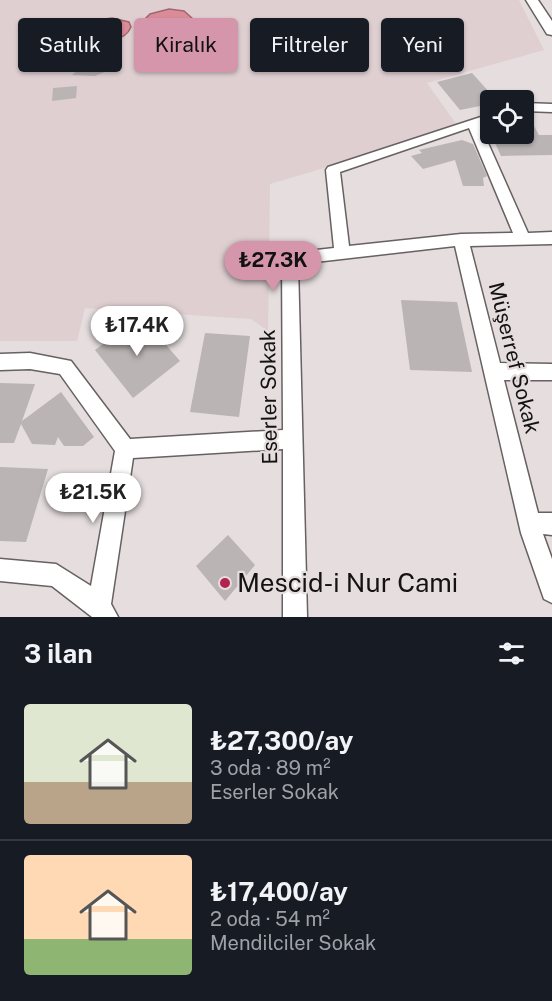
<!DOCTYPE html>
<html lang="tr">
<meta charset="utf-8">
<style>
:root{--surface:#171b24;--page:#20242c;--text:#f1f3f6;--muted:#9ea1a6;--line:#363941;--accent:#d595ab}
body{margin:0;font-family:"Public Sans",sans-serif;background:var(--page);color:var(--text);height:100vh;display:flex;flex-direction:column;font-size:22px;white-space:nowrap}
*{box-sizing:border-box;margin:0}
p{font-size:20px;color:var(--muted)}
.icon{flex:none;width:33px;height:33px;fill:none;stroke:currentColor;stroke-width:2;stroke-linecap:round;stroke-linejoin:round}
.map{position:relative;height:617px;overflow:hidden}
.details{display:flex;flex-direction:column;background:var(--surface);flex:1}
.details>*{flex:none}
.hud{position:absolute;left:18px;top:18px;width:516px;height:54px;display:flex;gap:12px}
.fabs{position:absolute;left:480px;top:90px;display:grid;gap:12px}
.fabs a{display:grid;place-items:center;width:54px;height:54px;border-radius:6px;background:var(--surface);box-shadow:0 2px 4px #0004;font-size:30px}
.price{position:absolute;translate:-50% -51px;padding:0 14px;border-radius:21px;background:#fff;color:#222;font-size:20px;line-height:39px;filter:drop-shadow(0 2px 3px #0008)}
.price::after{content:'';position:absolute;left:50%;top:36px;width:18px;height:14px;margin-left:-9px;background:inherit;clip-path:polygon(0 0,100% 0,50% 100%)}
.price.on{background:var(--accent);color:#111}
ul{padding:0;list-style:none}
li{display:flex;align-items:center;gap:18px;height:150px;padding:0 24px}
li+li{border-top:2px solid var(--line)}
li span{display:grid;place-items:center;flex:none;width:168px;height:120px;border-radius:6px;color:#555}
li>.icon{margin-inline-start:auto}
span .icon{width:72px;height:72px;fill:#fffc;stroke-width:1}
li b{font-size:26px}
h2{display:flex;justify-content:space-between;align-items:center;height:72px;padding:0 24px;font-size:26px}
.tag{padding:0 21px;border-radius:6px;background:var(--surface);box-shadow:0 2px 4px #0004;font-size:21px;line-height:54px}
.tag.on{background:var(--accent);color:#111}
.map>svg:first-child{display:block}
</style>
<div class="map">
<svg width="552" height="617" viewBox="0 0 552 617">
<rect width="100%" height="100%" fill="#e5ddde"/>
<path fill="#dfcfd1" d="M0,0H519L544,50L427,83L459,128L270,184L268,331L251,319L85,308L77,341H0Z"/>
<g fill="#dc8c99" stroke="#a06770" stroke-width="1.5">
<path d="M169,9L184,11L192,18V24C181,37 157,40 144,28L142,22L150,14Z"/>
<path d="M112,18L129,22L131,27C125,42 100,45 88,34V29L98,20Z"/>
</g>
<g fill="#bbb4b5">
<path d="M169,45L178,46L186,51L187,58L183,63L165,68L153,66L147,63L145,57L150,51Z"/>
<path d="M101,46L113,48L106,57L109,68L107,71L95,76L72,75L88,61L86,52Z"/>
<path d="M472,73L490,93V104L460,110L437,82Z"/>
<path d="M77,86L76,98L52,101L53,88Z"/>
<path d="M524,126H534L539,135H552V155L501,156L491,134H524Z"/>
<path d="M462,140L473,144L487,176L483,178L484,186H463L455,160L423,169L411,156L422,153L419,150Z"/>
<path d="M401,300L457,302L472,372L410,370Z"/>
<path d="M141,316L180,361L133,398L95,350Z"/>
<path d="M205,333L250,336L239,417L190,412Z"/>
<path d="M0,383L35,384L22,421L61,392L94,437L83,446H64L58,437L55,445L32,444L21,424L14,443H0Z"/>
<path d="M0,467L48,469L26,542L0,541Z"/>
<path d="M228,535L255,565L225,601L196,566Z"/>
</g>
<g fill="none" stroke-linecap="round" stroke-linejoin="round">
<defs>
<g id="street">
<path d="M524,103L552,104V112L524,111Z"/>
<path d="M490,114V122L480,125L528,233L552,232V244L470,246L500,363L552,364V380H504L538,513H552V535L543,534L552,559V603L544,599L521,533L455,246L298,264L307,617H283V449L133,458L111,604L118,617H92L52,586L0,581V559L56,564L91,586L115,451L60,374L30,369L0,370V354L30,353L71,361L130,439L283,430L282,259L285,255L290,253L334,248L326,170L328,167ZM469,128L513,233L461,234L349,246L340,172Z"/>
</g>
<path id="secondary" d="M526,0H538L552,21V35L547,34Z"/>
</defs>
<use href="#street" stroke="#676161" stroke-width="3"/>
<use href="#secondary" stroke="#676161" stroke-width="3"/>
<use href="#street" fill="#fff" fill-rule="evenodd"/>
<use href="#secondary" fill="#fff" fill-rule="evenodd"/>
</g>
<circle fill="#b32350" stroke="#e5ddde" stroke-width="2" cx="225" cy="583" r="6"/>
<g text-anchor="middle" stroke-width="4.5" stroke-linejoin="round" paint-order="stroke">
<g font-size="21" fill="#141212" stroke="#e5ddde">
<text transform="translate(514 358) rotate(76)" y="7">Müşerref Sokak</text>
<text transform="translate(269 397) rotate(-91)" y="7">Eserler Sokak</text>
</g>
<g font-size="26" fill="#141212" stroke="#e5ddde" text-anchor="start">
<text x="237" y="592">Mescid-i Nur Cami</text>
</g>
</g>
</svg>
<div class="fabs">
<a><svg class="icon" aria-label="locate" viewBox="0 0 24 24"><circle cx="12" cy="12" r="6"/><path d="M12 2v4M12 18v4M2 12h4M18 12h4"/></svg></a>
</div>
<b class="price on" style="left:273px;top:292px">₺27.3K</b>
<b class="price" style="left:137px;top:357px">₺17.4K</b>
<b class="price" style="left:93px;top:524px">₺21.5K</b>
<div class="hud">
<a class="tag">Satılık</a>
<a class="tag on">Kiralık</a>
<a class="tag">Filtreler</a>
<a class="tag">Yeni</a>
</div>
</div>
<section class="details">
<h2>3 ilan<svg class="icon" aria-label="filters" viewBox="0 0 24 24"><path d="M4 7h16M4 17h16"/><circle cx="9" cy="7" r="2"/><circle cx="15" cy="17" r="2"/></svg></h2>
<ul>
<li><span style="background:linear-gradient(#dfe7d0 65%,#b9a48a 0)"><svg class="icon" aria-label="home" viewBox="0 0 24 24"><path d="M3 11l9-7 9 7M6 9v11h12V9"/></svg></span><div><b>₺27,300/ay</b><p>3 oda · 89 m²</p><p>Eserler Sokak</p></div></li>
<li><span style="background:linear-gradient(#ffd9b3 70%,#8fb573 0)"><svg class="icon" aria-label="home" viewBox="0 0 24 24"><path d="M3 11l9-7 9 7M6 9v11h12V9"/></svg></span><div><b>₺17,400/ay</b><p>2 oda · 54 m²</p><p>Mendilciler Sokak</p></div></li>
</ul>
</section>
